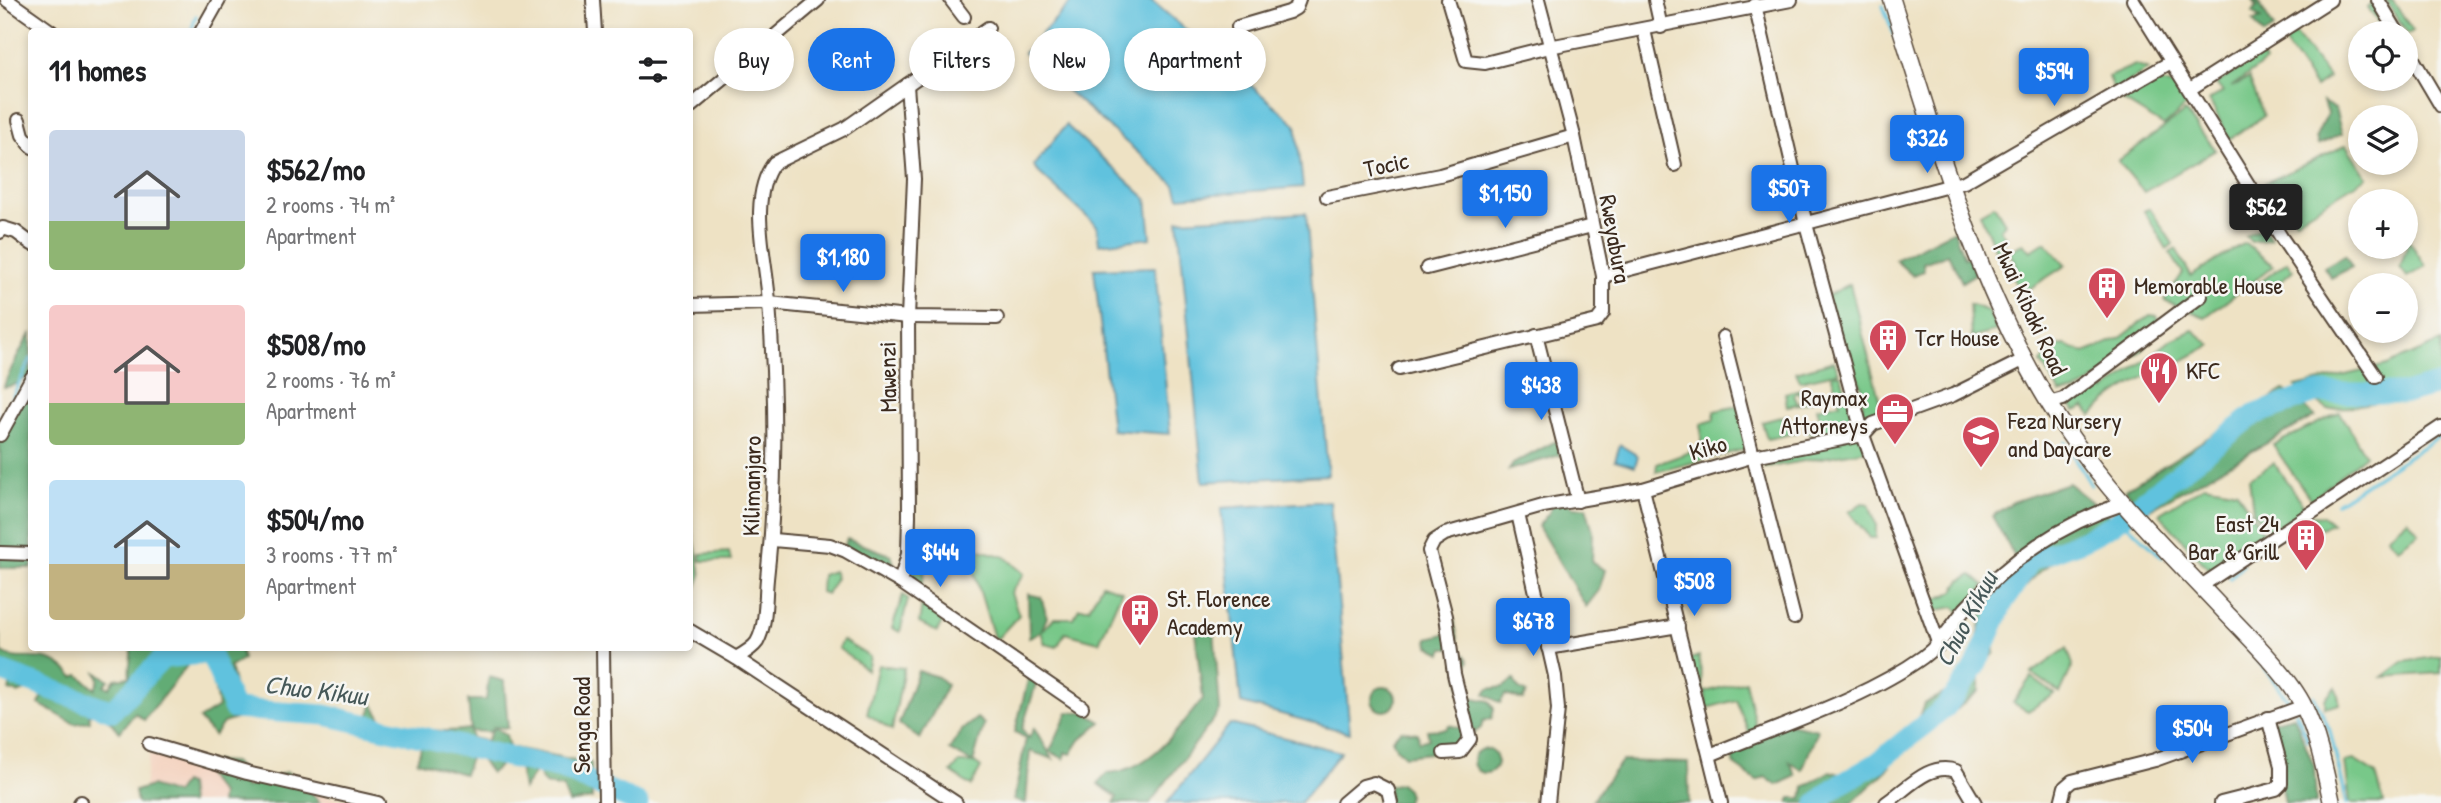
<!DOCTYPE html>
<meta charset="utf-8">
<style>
:root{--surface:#fff;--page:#f2f2f2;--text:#202124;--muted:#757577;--accent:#1a73e8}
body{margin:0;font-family:"Patrick Hand",sans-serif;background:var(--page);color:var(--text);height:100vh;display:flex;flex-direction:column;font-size:26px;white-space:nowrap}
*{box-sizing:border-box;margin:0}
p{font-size:23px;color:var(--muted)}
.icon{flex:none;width:38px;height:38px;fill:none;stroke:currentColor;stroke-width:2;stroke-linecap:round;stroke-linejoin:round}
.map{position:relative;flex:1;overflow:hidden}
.drawer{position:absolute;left:28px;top:28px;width:665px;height:623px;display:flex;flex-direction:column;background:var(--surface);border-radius:7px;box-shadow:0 4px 10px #0003}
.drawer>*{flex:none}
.guide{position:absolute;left:714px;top:28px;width:665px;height:63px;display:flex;gap:14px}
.controls{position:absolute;left:2348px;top:21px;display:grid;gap:14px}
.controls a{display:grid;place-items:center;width:70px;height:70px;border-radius:50%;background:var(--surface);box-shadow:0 4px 10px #0003;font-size:35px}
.price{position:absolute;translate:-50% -60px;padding:0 16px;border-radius:7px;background:var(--accent);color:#fff;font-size:23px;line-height:46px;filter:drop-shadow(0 2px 4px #0008)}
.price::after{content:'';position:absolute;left:50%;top:42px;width:21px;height:16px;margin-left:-10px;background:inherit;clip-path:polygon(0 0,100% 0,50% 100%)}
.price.selected{background:#222;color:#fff}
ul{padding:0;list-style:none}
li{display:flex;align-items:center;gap:21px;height:175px;padding:0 21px}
li span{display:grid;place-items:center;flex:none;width:196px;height:140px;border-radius:7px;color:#555}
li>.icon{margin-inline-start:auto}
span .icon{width:84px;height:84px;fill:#fffc;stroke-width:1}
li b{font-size:30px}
h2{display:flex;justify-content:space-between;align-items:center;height:84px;padding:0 21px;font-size:30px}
.pill{padding:0 24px;border-radius:32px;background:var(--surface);box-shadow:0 4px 10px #0003;font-size:24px;line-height:63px}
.pill.selected{background:var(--accent);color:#fff}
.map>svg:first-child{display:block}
</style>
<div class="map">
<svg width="2441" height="803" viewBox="0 0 2441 803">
<rect width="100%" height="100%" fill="#f6f6f2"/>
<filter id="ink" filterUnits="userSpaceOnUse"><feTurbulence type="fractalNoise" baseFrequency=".0143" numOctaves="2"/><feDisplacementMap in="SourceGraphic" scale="14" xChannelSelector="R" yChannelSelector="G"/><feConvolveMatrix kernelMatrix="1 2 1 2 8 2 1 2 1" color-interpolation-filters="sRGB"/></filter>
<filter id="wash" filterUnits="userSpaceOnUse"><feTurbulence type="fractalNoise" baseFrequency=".00686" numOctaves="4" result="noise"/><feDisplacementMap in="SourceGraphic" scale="28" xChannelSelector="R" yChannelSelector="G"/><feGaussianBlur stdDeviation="1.57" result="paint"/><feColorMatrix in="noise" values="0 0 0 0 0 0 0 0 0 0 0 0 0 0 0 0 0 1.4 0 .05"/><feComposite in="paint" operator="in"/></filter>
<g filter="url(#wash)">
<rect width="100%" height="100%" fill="#eee2c4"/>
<path fill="#f4d3c0" d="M150,753L355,803H141Z"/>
<g fill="#78c889" stroke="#5a7954" stroke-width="2">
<path d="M2385,0H2392L2413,31L2408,34Z"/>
<path d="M2375,1L2394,33H2384L2368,7Z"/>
<path d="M2295,34L2329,77L2315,87L2284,42Z"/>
<path d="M2261,55L2265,62L2231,87L2249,78L2264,116L2229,139L2209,100L2223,92L2216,84Z"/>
<path d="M2135,65L2148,70L2114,91L2108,77Z"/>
<path d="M2144,81C2176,83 2185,90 2203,116L2186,106L2164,126L2122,100Z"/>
<path d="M2185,112L2216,150L2144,192L2118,161Z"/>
<path d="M2346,145L2367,177L2296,220L2265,183Z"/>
<path d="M2241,185L2257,212L2250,213L2235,193Z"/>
<path d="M1994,205L2005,223L2000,230L2006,238L1997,254L1980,213Z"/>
<path d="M2150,208L2173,244L2167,249L2144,211Z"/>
<path d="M2263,228L2271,239L2251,242L2246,236Z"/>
<path d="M2409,241L2426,266L2407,277L2400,267Z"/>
<path d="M2045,242L2066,265L2029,289L2019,290L2008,267L2017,266L2009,252L2023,243L2031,251Z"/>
<path d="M2245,243L2274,266L2205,317L2164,300L2183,273L2170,253L2176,249L2191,276Z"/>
<path d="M2287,262L2293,270L2268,292L2255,286Z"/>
<path d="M1850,284L1882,410L1897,406L1910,412L1863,422L1862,388L1825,297Z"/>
<path d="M1969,304L1988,311L1997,331L1971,338Z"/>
<path d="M2150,315L2157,316L2159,323L2143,350L2075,392L2060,393L2041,363L2054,346L2065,345L2085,353L2122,337Z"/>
<path d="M2193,330L2211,345L2173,366L2166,364C2141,381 2111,392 2092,416L2085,407L2075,411L2069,403L2076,395L2100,383L2105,391L2171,340Z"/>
<path d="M2441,342V379L2398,385L2404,398L2328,410L2296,387L2387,365Z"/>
<path d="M1834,361L1839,372L1833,374L1841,375L1856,424L1810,434L1808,423L1820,420L1817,408L1840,403L1831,374L1800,381L1796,372Z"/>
<path d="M1809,387L1813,400L1799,404L1802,396L1797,392L1794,395L1798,404L1787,406L1785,393Z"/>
<path d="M1739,406L1750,448L1656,472L1657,464L1701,448V424L1714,420V411Z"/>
<path d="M2340,412L2365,455L2311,500L2273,445Z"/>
<path d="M1788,415L1790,428H1796V433L1767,439L1762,422Z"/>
<path d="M1860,434L1867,450L1764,468L1763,458Z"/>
<path d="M2274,463L2305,508L2270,531L2253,511L2249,478Z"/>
<path d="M2205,485L2237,491L2263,532L2211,572L2159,514Z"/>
<path d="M1862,503L1869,504L1876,525V538H1870L1849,512Z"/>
<path d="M2311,515L2323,516L2332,524L2300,536L2291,526Z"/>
<path d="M690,517L701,575L694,594L690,588Z"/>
<path d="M2408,519L2419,533L2398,548L2387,537Z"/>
<path d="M911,541L926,566L921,587L909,579Z"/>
<path d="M966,546L1005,557L1024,574L1011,593L1019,615L995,641Z"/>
<path d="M729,552L731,561H701L700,554Z"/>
<path d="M833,571L836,578L827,594L821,592L822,575Z"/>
<path d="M1972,575L1985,586L1960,612L1955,607L1931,611L1933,601L1953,592L1961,580Z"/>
<path d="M1102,584L1122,591L1099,642L1065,633L1057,647L1045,644L1041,632L1054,618H1073L1079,608H1089Z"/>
<path d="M903,595L908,599L900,632L892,628Z"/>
<path d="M922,604L943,620L937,632L919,623Z"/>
<path d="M842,640L870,657L867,670L838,648Z"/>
<path d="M2067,648L2073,665L2060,693L2032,673Z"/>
<path d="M1699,656L1703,691L1694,693L1690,659Z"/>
<path d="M2441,656V673L2383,677L2403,662Z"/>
<path d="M878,665L904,668L892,730L867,714Z"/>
<path d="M2031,677L2054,694L2028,711L2013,703Z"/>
<path d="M1745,681L1758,736L1749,733L1736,700L1707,708L1705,692Z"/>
<path d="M2336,687L2340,704L2325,708V699Z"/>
<path d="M2354,760L2376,774L2384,803H2350L2345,762Z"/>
<path d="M959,763H976L981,768L971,786L951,772Z"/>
</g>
<g fill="#62ac75" stroke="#4e6b4a" stroke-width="2">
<path d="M2253,0H2257L2274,28L2264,35L2253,21L2261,18L2253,12L2257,6Z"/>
<path d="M2323,102L2335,109L2342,134L2318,145L2316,137L2327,114Z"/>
<path d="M1954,230L1964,258L1969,257L1975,274L1962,282L1948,254L1923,263L1924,271L1912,275L1895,260Z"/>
<path d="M2345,255L2352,267L2331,278L2324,267Z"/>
<path d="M31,334V376L12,386L4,387C5,379 26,339 31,334Z"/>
<path d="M31,389L32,568H0V441L7,421Z"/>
<path d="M2284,390L2315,416L2148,510L2125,490Z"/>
<path d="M1556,441L1560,455L1509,470L1513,464Z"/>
<path d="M2068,483L2119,524C2071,548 2029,568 2004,618C1997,631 1993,638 1995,653C1982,664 1979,674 1979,691L1907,750L1924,704L1953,689L1973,665L1983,610L2021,568L1992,516L2013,502Z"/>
<path d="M1563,497L1573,507H1586L1593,531L1592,563L1605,570L1599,590L1586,607L1538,526L1549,513L1552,505Z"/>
<path d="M847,539L891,555L895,567L887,573L843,549Z"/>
<path d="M1028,594L1041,597L1047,617L1041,632L1029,637Z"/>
<path d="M1448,617L1454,619C1454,632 1462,635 1454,648H1444L1442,653L1429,646L1428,638L1445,634Z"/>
<path d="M1214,628L1220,711L1150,803H1114L1117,797L1098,784L1107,773C1151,771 1177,729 1203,699L1195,631Z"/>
<path d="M0,632L1,652C22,667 45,644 74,677L79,675L95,689L99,679L96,672L109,680L104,685L109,688L115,679L130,677C128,666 132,659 131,648H240L243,659L230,667L242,717L223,723L214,736L199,719L218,707L211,667L201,661L190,662L144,720L135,713L120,732L101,712L89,714L90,721L75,724L39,704L44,694L28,689L18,693L9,690L11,681L0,675Z"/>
<path d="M1457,649L1458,655H1465L1469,661L1464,669L1468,674L1469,697L1489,701L1494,709L1492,718L1483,721L1481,728L1474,733L1461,691Z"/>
<path d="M918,671L938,677L947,685L920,739L899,724Z"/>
<path d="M1029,676L1038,678L1022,729L1029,738L1034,728L1053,759L1030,751L1026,803L1014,800L1026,738L1015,732Z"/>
<path d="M489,677L504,681L508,728L494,727L506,735L509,747L591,763L592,799L569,803L563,788L545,784L536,771L523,789L519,767L504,762L491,773L480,759L471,756L464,774L417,761L423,740L359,724L360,716L368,717L373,703L382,720C410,729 441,734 469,729L472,738L486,741L494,728L489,732L471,731L468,700H486Z"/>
<path d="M1514,680L1518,688L1526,693L1523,700L1505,695L1500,703L1485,694L1489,689L1503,687Z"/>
<circle cx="1384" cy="699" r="12"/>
<path d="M1068,712L1086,713L1101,722L1080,740L1071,754L1065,752L1064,759L1050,751Z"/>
<path d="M2294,716L2314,766L2316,803H2285L2269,722Z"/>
<path d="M977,718L984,724L973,763L949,750L962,730Z"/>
<path d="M1790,724L1818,730L1802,770L1790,762L1796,776L1777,785L1765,777L1757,781L1735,766L1732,751L1746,748L1764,725Z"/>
<path d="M1449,725L1464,729V749L1405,756L1396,748L1392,740L1401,730L1418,733L1419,742L1429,739L1427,730L1446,729Z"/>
<circle cx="1485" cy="761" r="12"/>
<path d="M1877,754L1890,767L1852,803H1789L1791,798H1802L1804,787L1830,771L1846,776Z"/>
<path d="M214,761L234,762L241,770L245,788L287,772L305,785L320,803H220L221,794L206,776Z"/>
<path d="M1622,761L1688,763L1689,803H1612L1592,800Z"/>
<path d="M183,783L188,785L190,803H137L135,791L151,786L175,794Z"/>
<path d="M1400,783L1407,789L1409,796L1406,803H1388L1389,786Z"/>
</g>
<g fill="#60c2de" stroke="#4e767e" stroke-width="2">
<path d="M1073,0H1151L1296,124L1303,187L1179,197L1175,185L1024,53Z"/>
<path d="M1066,125L1147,199L1151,238L1099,244L1097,226L1036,170L1034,165Z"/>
<path d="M1306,213L1328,475L1203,482L1178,220Z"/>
<path d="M1155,267L1170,434L1112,430L1094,269Z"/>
<path d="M1620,445L1638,456L1635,466L1615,460Z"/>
<path d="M1330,501L1350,733L1241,703L1221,508Z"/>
<path d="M1230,724L1341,752L1300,803H1167Z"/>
</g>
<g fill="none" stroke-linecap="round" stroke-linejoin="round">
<g stroke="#60c2de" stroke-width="3.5">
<path d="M1883,6L1897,42"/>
<path d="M191,32L196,16"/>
<path d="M1906,70L1916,102"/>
<path d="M0,422L31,359"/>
<path d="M2065,442L2091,485"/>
<path d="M2337,503L2441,435"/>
<path d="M2114,512L2162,557"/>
<path d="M2230,578L2243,565"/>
<path d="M2245,643L2288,700"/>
<path d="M2314,696L2330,731L2347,803"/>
<path d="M2296,712L2308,740"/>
<path d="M625,803L626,798"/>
</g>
<g stroke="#60c2de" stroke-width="21">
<path d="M0,671L112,711L163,658L210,653L234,709L325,715L562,769L638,803"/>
<path d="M1817,803L1834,788L1877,763L1946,707L1975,668L2003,603L2031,560L2082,541L2112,525L2254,415L2315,393H2408L2441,384"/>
</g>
</g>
</g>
<g filter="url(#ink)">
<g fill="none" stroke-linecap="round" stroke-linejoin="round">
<defs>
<g id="minor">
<path d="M7,0L52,32"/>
<path d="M593,0L595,32"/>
<path d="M951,0L964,17"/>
<path d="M1448,0L1466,61L1485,63L1549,47L1791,0"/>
<path d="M1655,0L1661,27"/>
<path d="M2133,0L2281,237L2376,377"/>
<path d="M2378,0L2398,33"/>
<path d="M1755,5L1806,224L1863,435L1939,645"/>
<path d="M1238,27L1289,12L1296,8L1299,0"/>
<path d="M1644,30L1675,165"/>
<path d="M201,32L219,0"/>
<path d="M2406,47L2441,106"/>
<path d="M2190,89L2330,0"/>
<path d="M690,107L818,0"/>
<path d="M19,120L23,135L32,147"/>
<path d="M1327,197L1440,175L1574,136"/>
<path d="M0,232L3,228L16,232L32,244"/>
<path d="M1427,268L1592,226"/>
<path d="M1603,276L1964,182L2171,62"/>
<path d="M690,305L769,303L908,317L997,318"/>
<path d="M1536,335L1578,501"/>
<path d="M1723,337L1794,618"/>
<path d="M1399,369L1597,321L1603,313V276L1574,136L1538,0"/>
<path d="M2049,403L2063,399L2201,296"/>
<path d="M0,435L32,377"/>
<path d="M1643,489L1721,803"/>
<path d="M1518,514L1555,676L1558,709L1548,803"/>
<path d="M773,540L830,545L846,551L900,582L1082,707"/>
<path d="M0,553L32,554"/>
<path d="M900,582L908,554L909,515L908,317L914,179L907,85"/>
<path d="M2201,586L2441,427"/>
<path d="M690,631L736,658L956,803"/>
<path d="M603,648L605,803"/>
<path d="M1548,648L1678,626"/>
<path d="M736,658C743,654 753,648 757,642C767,624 765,598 767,579C777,488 776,394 769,303C767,261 747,199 774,163L844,129L988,28"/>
<path d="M149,744L247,773L378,803"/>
<path d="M1444,753L1460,752L1470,739L1454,674L1446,616L1429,551L1434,541L1445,534L1543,506L1643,489L1754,456L1863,435L1873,424L1953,395L2025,359"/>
<path d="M1710,755C1778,726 1863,700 1923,657C1941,644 1951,626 1965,609C2010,560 2059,524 2123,504"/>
<path d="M80,803L81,802"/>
<path d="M1343,803L1363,786L1374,783L1388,790L1391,803"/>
<path d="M1886,803C1906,790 1929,761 1956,771L1975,803"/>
<path d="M2061,803L2065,787L2072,781L2155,760L2304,706"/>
<path d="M2221,803L2276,789L2281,784V766L2268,718"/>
</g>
<path id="major" d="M1892,0C1938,146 1982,307 2069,434C2114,500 2172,555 2226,613C2250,638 2289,676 2304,707C2318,736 2325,771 2332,803"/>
</defs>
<use href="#minor" stroke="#564637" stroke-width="16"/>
<use href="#major" stroke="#564637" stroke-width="19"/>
<use href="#minor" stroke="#fff" stroke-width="12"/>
<use href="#major" stroke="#fff" stroke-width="16"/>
</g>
</g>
<defs>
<symbol id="building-pin" viewBox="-11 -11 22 30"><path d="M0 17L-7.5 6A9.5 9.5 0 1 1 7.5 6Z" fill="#d1495b" stroke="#f6f6f2"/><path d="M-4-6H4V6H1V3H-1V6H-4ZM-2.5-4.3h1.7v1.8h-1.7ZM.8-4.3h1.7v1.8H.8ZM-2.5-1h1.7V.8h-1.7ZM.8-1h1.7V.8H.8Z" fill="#fff"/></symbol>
<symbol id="restaurant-pin" viewBox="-11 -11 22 30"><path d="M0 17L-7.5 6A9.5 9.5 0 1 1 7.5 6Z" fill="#d1495b" stroke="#f6f6f2"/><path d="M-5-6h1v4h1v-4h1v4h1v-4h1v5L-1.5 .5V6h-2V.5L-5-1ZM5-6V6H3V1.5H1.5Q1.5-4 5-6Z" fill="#fff"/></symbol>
<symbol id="office-pin" viewBox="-11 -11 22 30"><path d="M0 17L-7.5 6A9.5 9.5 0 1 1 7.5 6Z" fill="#d1495b" stroke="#f6f6f2"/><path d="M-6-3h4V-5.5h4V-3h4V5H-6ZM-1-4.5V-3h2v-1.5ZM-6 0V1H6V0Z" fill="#fff"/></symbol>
<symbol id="school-pin" viewBox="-11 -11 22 30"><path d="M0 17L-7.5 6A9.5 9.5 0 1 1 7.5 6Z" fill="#d1495b" stroke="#f6f6f2"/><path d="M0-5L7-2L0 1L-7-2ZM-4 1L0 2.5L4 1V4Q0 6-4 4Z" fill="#fff"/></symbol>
</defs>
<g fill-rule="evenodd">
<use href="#building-pin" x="2085" y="264" width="44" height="60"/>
<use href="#building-pin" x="1866" y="316" width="44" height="60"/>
<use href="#restaurant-pin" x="2137" y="349" width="44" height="60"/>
<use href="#office-pin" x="1873" y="390" width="44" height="60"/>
<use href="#school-pin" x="1959" y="413" width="44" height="60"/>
<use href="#building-pin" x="2284" y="516" width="44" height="60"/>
<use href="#building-pin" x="1118" y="591" width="44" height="60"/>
</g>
<g text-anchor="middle" stroke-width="5" stroke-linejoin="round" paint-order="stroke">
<g font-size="24" fill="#3b2a1e" stroke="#f6f6f2">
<text transform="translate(1386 165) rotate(-12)" y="8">Tocic</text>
<text transform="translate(1615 239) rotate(80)" y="8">Rweyabura</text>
<text transform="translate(2030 309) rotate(65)" y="8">Mwai Kibaki Road</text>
<text transform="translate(888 377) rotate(-91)" y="8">Mawenzi</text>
<text transform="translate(1708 448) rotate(-16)" y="8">Kiko</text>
<text transform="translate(752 486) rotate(-89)" y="8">Kilimanjaro</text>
<text transform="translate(582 725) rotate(-90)" y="8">Senga Road</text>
</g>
<g font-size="24" fill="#3b2a1e" stroke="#f6f6f2" text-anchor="start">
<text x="2134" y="294">Memorable House</text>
<text x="1915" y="346">Tcr House</text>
<text x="2186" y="379">KFC</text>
<text x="1868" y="406" text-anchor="end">Raymax<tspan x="1868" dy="28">Attorneys</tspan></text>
<text x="2008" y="429">Feza Nursery<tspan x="2008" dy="28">and Daycare</tspan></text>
<text x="2279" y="532" text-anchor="end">East 24<tspan x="2279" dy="28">Bar &amp; Grill</tspan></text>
<text x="1167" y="607">St. Florence<tspan x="1167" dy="28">Academy</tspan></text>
</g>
<g font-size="26" font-style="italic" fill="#465858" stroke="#f6f6f2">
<text transform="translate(1966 619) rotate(-62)" y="9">Chuo Kikuu</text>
<text transform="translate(316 690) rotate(7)" y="9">Chuo Kikuu</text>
</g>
</g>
</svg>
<div class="controls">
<a><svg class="icon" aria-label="locate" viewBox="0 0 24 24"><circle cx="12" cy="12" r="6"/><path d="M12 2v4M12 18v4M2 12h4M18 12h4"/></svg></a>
<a><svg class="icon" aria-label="layers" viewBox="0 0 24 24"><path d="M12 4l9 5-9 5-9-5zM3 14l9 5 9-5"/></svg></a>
<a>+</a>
<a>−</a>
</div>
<b class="price" style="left:2054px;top:108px">$594</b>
<b class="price" style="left:1927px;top:175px">$326</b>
<b class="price" style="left:1789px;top:225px">$507</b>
<b class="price" style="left:1505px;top:230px">$1,150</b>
<b class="price selected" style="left:2266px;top:244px">$562</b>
<b class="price" style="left:843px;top:294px">$1,180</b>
<b class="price" style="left:1541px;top:422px">$438</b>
<b class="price" style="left:940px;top:589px">$444</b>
<b class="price" style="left:1694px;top:618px">$508</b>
<b class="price" style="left:1533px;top:658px">$678</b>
<b class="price" style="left:2192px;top:765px">$504</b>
<div class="guide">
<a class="pill">Buy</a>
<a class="pill selected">Rent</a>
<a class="pill">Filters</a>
<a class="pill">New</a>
<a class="pill">Apartment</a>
</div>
<section class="drawer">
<h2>11 homes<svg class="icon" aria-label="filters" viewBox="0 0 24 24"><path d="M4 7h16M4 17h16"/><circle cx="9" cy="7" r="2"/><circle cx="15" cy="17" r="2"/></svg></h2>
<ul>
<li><span style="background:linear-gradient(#c9d6e8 65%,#8fb573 0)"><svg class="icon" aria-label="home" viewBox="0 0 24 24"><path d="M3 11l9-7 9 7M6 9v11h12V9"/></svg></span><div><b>$562/mo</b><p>2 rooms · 74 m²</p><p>Apartment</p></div></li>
<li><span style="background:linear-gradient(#f6c9c9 70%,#8fb573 0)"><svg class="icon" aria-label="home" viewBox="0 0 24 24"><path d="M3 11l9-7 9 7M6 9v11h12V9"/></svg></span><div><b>$508/mo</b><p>2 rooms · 76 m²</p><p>Apartment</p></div></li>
<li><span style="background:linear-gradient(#bfe0f5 60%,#c2b280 0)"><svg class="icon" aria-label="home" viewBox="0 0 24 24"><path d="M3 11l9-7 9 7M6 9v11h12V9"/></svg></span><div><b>$504/mo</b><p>3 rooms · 77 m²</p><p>Apartment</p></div></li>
</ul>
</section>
</div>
